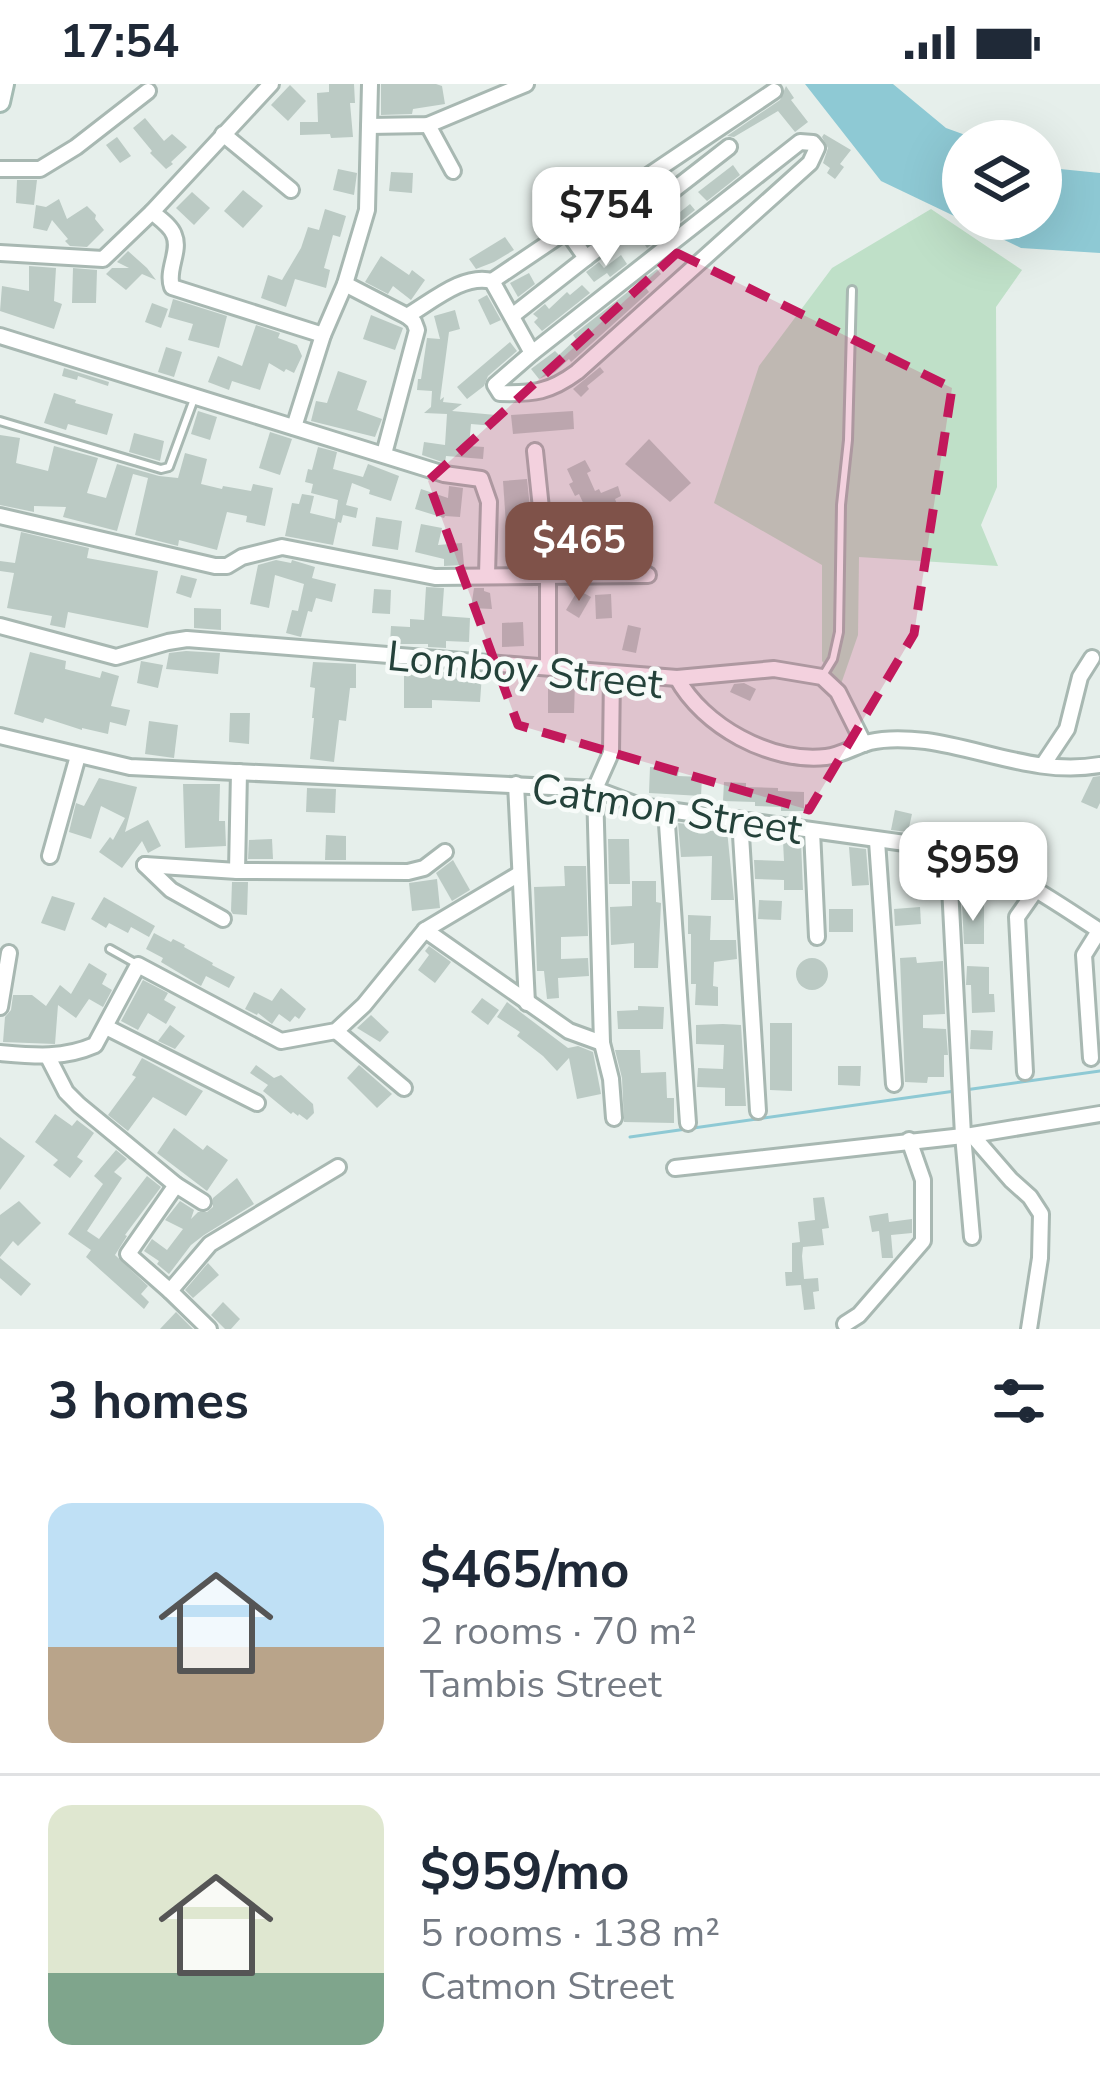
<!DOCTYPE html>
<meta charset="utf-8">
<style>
:root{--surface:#fff;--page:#f2f2f3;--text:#1f2937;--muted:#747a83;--line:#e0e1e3;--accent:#7f5249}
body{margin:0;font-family:"Nunito Sans",sans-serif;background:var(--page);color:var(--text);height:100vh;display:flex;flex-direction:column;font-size:45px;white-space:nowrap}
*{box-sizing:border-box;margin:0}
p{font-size:39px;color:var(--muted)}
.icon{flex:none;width:66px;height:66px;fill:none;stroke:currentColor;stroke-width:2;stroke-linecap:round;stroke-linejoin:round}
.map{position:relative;height:1245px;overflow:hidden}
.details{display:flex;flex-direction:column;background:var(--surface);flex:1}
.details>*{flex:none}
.controls{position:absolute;left:942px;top:36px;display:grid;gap:24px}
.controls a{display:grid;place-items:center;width:120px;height:120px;border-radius:50%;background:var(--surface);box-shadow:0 12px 48px #0002;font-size:60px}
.price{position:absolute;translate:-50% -102px;padding:0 27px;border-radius:24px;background:#fff;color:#222;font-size:39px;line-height:78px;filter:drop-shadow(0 3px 6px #0008)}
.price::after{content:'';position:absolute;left:50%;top:72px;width:36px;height:27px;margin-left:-18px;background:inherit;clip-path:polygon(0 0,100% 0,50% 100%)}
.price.active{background:var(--accent);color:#fff}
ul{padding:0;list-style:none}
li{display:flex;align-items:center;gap:36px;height:300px;padding:0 48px}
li+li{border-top:3px solid var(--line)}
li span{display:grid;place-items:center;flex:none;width:336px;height:240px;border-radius:24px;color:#555}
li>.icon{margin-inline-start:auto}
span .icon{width:144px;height:144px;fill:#fffc;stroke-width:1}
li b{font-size:51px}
h2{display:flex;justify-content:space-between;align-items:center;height:144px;padding:0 48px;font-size:51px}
.status{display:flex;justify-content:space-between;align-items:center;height:84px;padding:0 60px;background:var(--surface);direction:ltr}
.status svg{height:33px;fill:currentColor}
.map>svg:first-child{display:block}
</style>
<div class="status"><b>17:54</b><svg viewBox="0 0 49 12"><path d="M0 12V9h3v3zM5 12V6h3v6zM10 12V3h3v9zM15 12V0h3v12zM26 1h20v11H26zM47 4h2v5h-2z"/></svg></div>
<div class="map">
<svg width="1100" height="1245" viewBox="0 0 1100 1245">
<rect width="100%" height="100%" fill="#e6efeb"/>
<path fill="#bfe0c8" d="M931,125L1022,186L996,223L997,403L981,441L998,482L859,473L858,551L841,600L822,577V481L714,419L759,282L832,184Z"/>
<path fill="#8ec9d4" d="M805,0H893L946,44L982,57H963V135H1041V78L1060,85L1100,89V169L1021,164L881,97Z"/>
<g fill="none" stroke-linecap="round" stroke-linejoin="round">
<g stroke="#8ec9d4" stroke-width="3">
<path d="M965,1006L1100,987"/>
<path d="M630,1053L955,1007"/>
</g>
</g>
<g fill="#bbcac4">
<path d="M329,0H354L355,19H350L353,53L331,54L330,50L300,51V38H318L317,9L329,8Z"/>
<path d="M381,0H436L442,2L445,20L413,25L412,30L381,31Z"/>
<path d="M290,1L306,17L288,37L271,21Z"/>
<path d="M786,2L794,14L791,16L808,38L795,48L778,27L734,53L727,52L780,16Z"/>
<path d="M145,34L164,57L172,50L187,63L171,78L173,80L166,85L150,69L152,67L133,44Z"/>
<path d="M824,50L851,66L840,80L844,83L835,95L827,89L830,84L823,79L828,64L822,53Z"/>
<path d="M117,53L131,72L120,79L106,61Z"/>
<path d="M733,81L740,91L707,117L698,108Z"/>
<path d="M338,85L357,89L354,111L333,106Z"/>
<path d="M391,88L413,89L412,109L389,107Z"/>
<path d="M603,94L610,104L579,125L571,113Z"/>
<path d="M17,96H37L34,121L16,119Z"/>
<path d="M243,106L263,122L243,144L224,127Z"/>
<path d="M192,108L210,124L194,141L176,124Z"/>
<path d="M59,115L67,135L87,122L96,131L95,135L104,146L87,163L70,162L65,157L68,155L52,136L47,147L33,144L36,121L46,123Z"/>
<path d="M630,117L633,123L588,158L583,150Z"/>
<path d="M690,120L695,126L647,164L641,155L671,130L674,133Z"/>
<path d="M325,125L346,132L340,153L333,151L324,184L330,186L326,204L295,195L286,223L261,214L268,191L282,196L301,164L308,143L319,146Z"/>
<path d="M505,153L514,166L494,178L476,185L469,175Z"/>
<path d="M128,167L147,184L156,196L142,190L126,206L106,190L112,184H129L117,178Z"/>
<path d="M621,171L627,180L610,193L607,189L594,198L586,188L599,178L604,184Z"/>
<path d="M381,172L409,191L412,186L425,196L411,216L393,202L388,210L365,198Z"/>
<path d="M29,182L56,184L54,217L62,220L54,245L0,227L2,202L29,207Z"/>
<path d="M73,184L97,186L96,219H72Z"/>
<path d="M657,185L661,190L646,204L649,208L571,278L569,275L555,288L539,295L531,285L555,267L559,271L576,255L573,251Z"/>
<path d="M529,189L535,200L518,213L510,199Z"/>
<path d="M582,201L590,209L542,247L534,238L538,234L533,230L545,220L549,225L567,208L570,211Z"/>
<path d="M487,211L501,236L490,241L478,216Z"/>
<path d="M173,215L227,232L219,264L188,256L193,240L168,233Z"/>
<path d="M152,219L168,225L161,244L145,238Z"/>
<path d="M455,226L460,245L449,248L440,316L444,313L443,318L462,320L452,327L496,331L495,342L471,340L469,362L484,363L483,375L446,372L445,379L422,371L424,358L445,361L447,330L424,329L431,323L432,307L417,306L418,295H421L427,254L440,255L434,232Z"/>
<path d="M371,231L403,244L395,266L363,255Z"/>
<path d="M256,241L280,249L278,254L297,261L302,272L294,289L286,285L284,288L269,279L260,306L232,297L229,306L208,298L218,272L242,282Z"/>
<path d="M510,258L517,267L488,292L484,302L467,315L457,303Z"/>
<path d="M166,263L182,268L174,293L158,288Z"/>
<path d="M600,283L604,288L587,302L589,305L581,313L573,305Z"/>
<path d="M64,284L109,298L108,302L78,292L77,296L62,292Z"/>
<path d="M338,287L367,297L357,326L382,335L375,353L311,337L316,317L327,319Z"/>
<path d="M54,309L76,316L75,319L113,330L107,351L68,340L66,346L44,339Z"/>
<path d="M198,327L217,333L210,356L191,350Z"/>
<path d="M573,327L574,345L513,350L511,331Z"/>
<path d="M270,348L292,355L280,391L259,384Z"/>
<path d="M134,349L164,357L160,377L129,368Z"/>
<path d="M0,351L20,354L16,379L48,387L54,362L98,374L87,409L106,414L117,380L159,392L178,394L185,369L207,375L201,400L222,405L223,402L251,407L253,400L273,404L265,442L246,438L247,432L227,428L217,466L179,456L178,462L135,451L148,394L133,390L117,447L63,433L66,423L34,422V428L0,421Z"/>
<path d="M649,355L691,399L670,418L625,380Z"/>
<path d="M318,363L337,368L333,385L363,393L368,380L399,392L391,417L369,410L370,406L352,399L346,421L358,424L356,434L343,431L341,439L338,438L333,461L285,452L292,419L299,420L302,410L314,412L310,429L335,435L338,416L311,409L313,400L305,398L308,385L312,386Z"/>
<path d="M585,376L591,387L587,389L595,407L599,405L601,409L618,402L621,412L615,415L621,430L608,435L602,418L586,425L579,410L575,412L569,400L573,398L567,385Z"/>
<path d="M527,395L533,453L507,455L503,397Z"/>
<path d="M449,402L463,404L460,433L445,432L444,434L415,425L421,405L448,414Z"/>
<path d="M376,433L402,437L398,466L372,462Z"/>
<path d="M421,440L442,444L438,461L462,459L464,481L444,482V475L415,468Z"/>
<path d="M21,448L89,464L87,474L158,487L148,544L68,528L65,544L50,541L52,532L7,524L14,489L0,487V477L15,479Z"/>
<path d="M560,449L576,450V453L606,451L607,476L560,481Z"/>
<path d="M276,476L291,479L292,476L315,483L312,494L336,500L332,518L316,514L312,528L308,527L301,553L286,549L292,526L298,527L304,500L275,491L269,524L250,520L258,481Z"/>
<path d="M181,491L197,495L191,514L176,509Z"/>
<path d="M426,503L444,504L442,532L470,534L469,558L446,557V564L428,563V560H390L391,542L410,543V535L424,536Z"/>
<path d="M474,504H484V507L490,509L492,525L471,524Z"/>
<path d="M374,505L391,506L390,530L372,529Z"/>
<path d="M578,506L591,513L579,534L566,526Z"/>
<path d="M611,510L612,534L596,535L595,511Z"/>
<path d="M194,524L221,525V546L194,544Z"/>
<path d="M523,538L524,562L502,563V539Z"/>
<path d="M628,541L641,544L636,569L622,566Z"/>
<path d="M186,567L220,569L218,590L166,585L169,569Z"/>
<path d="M30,568L66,577L65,585L100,594L102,587L119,592L111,622L130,626L126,642L110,638L108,650L82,644V646L45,634L43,639L14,630Z"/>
<path d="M141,577L163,581L158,604L137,599Z"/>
<path d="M313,578L356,580V604H350L346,637L339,636L334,678L310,675L314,634H312L315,604L310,603Z"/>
<path d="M404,586L482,590L480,618L432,616V624H404Z"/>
<path d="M548,597H575L574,629H548Z"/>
<path d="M744,599L756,605L750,617L730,608L734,600Z"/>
<path d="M230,629H250L249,660L229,658Z"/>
<path d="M149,637L178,641L174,674L145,670Z"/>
<path d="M650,683L679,684L678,692L702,693L701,712L649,709Z"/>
<path d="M1100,692V719L1097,725L1081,718L1093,693Z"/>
<path d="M99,694L137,703L125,748L148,736L161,762L148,769L142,757L122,784L99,768L110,753L113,756L125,734L101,722L91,755L69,748L76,719L84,722Z"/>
<path d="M724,698L746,699V703L778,704V707L804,708V727H781V723L755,722V718L723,717Z"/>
<path d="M183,700H220L219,737H225L226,762L185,764Z"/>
<path d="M307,704L336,705L335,729L306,728Z"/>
<path d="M895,726L912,730L908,748L891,746Z"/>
<path d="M678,739L711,743V747L727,746L734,816H711L712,772L681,773Z"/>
<path d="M1004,743L1017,750L1006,776L993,770L1002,756L998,754Z"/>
<path d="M326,751L346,752V776H325Z"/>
<path d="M272,755L273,775H248L249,756Z"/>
<path d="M608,755H629L630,800H609Z"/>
<path d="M783,757H801L803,806H784V796L755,795L754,776L784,777Z"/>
<path d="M849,763L866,765L869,801L852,802Z"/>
<path d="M453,776L470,806L452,817L436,789Z"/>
<path d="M564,782H586L588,852L561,853V875L588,874L589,892L558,894L559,914L547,915L544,887H537L534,803L565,802Z"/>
<path d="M938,786L939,802L920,803L919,788Z"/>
<path d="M437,795L440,824L412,827L409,799Z"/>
<path d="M632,797H656V818L661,819L658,884H634V859L611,861L610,823L632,822Z"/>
<path d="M232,798H248L247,831L233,830L231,827Z"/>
<path d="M52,812L75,819L65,847L41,839Z"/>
<path d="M104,813L155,842L149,853L131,843L128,849L109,839L106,844L91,835Z"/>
<path d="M759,816L782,817L781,836L758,835Z"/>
<path d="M962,820L984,821V860H964Z"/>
<path d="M920,823L921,840L895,842L894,825Z"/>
<rect x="829" y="825" width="24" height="23"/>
<path d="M688,831L711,832L710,856H736L737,875L714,878L713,902L718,903V922L695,921L696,900H691V850H688Z"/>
<path d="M154,849L171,858L173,855L185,861L184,863L213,879L212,881L235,893L229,904L206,892L201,902L161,878L163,874L146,865Z"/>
<path d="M429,862L451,878L435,899L418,886L429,871L425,867Z"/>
<path d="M916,873L917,879L943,877L945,930L923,931V944L946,945L948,971H944V993H928L927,999L905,998L900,874Z"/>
<circle cx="812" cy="890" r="16"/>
<path d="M89,879L107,890L102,900L112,906L103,923L89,915L76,934L58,921L55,960L3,958L5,933L11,926L13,911H32L46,922L60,901L71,910Z"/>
<path d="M967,882L989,883V910H994L995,928L972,929L971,901H966Z"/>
<path d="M143,896L168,909L164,916L176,923L166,940L148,929L138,946L121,937Z"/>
<path d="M281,904L306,925L299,935L295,932L290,938L279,930L272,940L258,929L257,931L245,925L254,908L272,917Z"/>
<path d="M482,914L499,926L488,941L471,928Z"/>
<path d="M507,918L568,964L578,962L593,968L601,1010L577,1015L569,974L557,987L543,972L517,952L520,948L497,933Z"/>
<path d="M638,922L664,923L663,945H618L617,927L638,926Z"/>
<path d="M371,931L389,948L380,958L357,944Z"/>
<path d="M770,939H792V1007L770,1006Z"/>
<path d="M723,940L741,941L746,1022H725V1004L697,1003L698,984L723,985L724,961L696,960V941Z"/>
<path d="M170,941L185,952L175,965L158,957Z"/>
<path d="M971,946L993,947L992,966L970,965Z"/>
<path d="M615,966H640L641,989L666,988L667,1014H674V1039L624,1038L622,994Z"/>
<path d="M142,974L203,1007L186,1032L153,1013L128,1047L108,1031L136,993L132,991Z"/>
<path d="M256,981L274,994L281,991L313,1020L314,1029L307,1036L299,1030L298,1032L293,1028L291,1030L263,1007L268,1001L250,989Z"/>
<path d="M359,981L392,1010L377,1024L347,994Z"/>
<path d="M838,982H861L860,1002L838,1001Z"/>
<path d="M55,1030L72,1042L77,1036L94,1049L77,1073L83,1077L70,1094L53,1081L58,1076L35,1058Z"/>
<path d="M174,1044L203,1066L207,1061L228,1076L207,1107L157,1069Z"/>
<path d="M0,1053L25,1072L0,1106Z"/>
<path d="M116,1066L127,1075L114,1088L122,1094L87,1147L99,1155L147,1092L161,1103L125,1151L127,1152L115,1171L148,1202L141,1210L149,1218L144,1225L86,1173L91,1166L68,1150L103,1100L94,1092Z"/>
<path d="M237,1094L254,1120L204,1151L191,1161L169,1190L157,1180L159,1177L144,1167L152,1155L167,1166L183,1145L165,1136L180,1117L194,1126L191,1135L198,1128H207L213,1123V1114Z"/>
<path d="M824,1113L829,1144L822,1145L824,1161L803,1163L802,1172L804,1195L818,1194L819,1207L813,1208L815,1225L804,1226L801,1201L786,1202L785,1188H792V1159L800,1158L798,1138L815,1136L813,1114Z"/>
<path d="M19,1117L41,1139L18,1162L13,1157L0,1173V1131Z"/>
<path d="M888,1129L889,1138L912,1135V1149L891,1151L893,1174H882L879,1147L872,1148L869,1132Z"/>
<path d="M0,1174L31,1200L21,1212L0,1194Z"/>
<path d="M208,1179L219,1191L193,1214L185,1206Z"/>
<path d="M223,1218L240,1235L231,1245H225L211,1231Z"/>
<path d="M176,1228L193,1245H160Z"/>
</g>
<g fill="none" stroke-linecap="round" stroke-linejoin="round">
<defs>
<g id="lane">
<path d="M0,337L161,385L169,383L194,315"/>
<path d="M822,593L833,575L839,548L841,421L848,356L852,206"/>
<path d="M110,865L135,879"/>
</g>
<g id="street">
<path d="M428,41L453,87"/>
<path d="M369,42L428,41L526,0"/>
<path d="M223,50L291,106"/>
<path d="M800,58L813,59L817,64L810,79L577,288C550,308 534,310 500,309L495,301L532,269Z"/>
<path d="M0,85H40L76,63L148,7"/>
<path d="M152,128C159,134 171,142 174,151C181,167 166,186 172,203L323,251"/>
<path d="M567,147L586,174L729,63"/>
<path d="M0,169L103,175L152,128L271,0"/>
<path d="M492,197L774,7"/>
<path d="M345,200L407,232L414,238L417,246L384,370"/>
<path d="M407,232C431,218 464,189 492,197L532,269"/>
<path d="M512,232L586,174"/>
<path d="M0,252L444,390L481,395L489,418L487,491"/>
<path d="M294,343L323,251L345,200L367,126L370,0"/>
<path d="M535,367L548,491V582"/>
<path d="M0,432L215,482H227L242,473L282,463L435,493L648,491"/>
<path d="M0,542L116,573L168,558L187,555L677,594L774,585L822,593L838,608L864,660"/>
<path d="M612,589L611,669L595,705L602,959L611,995L614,1034"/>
<path d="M677,594C703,642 770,679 826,673C842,671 855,662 870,658C887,654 908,655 926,657C984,665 1040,692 1100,681"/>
<path d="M0,652L130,683L595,705L640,722L948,765C1003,781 1052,816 1100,847"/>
<path d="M1043,681L1067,645L1080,593L1092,574"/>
<path d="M516,700L527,919"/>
<path d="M666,726L688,1039"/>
<path d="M740,735L758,1027"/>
<path d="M812,747L817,853"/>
<path d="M877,757L894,1000"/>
<path d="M948,765L963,1051L972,1153"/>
<path d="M50,772L78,672"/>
<path d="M145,781L237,787L408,788L424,784L445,768"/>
<path d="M145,781L171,806L223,835"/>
<path d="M237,787L239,688"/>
<path d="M425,846L569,947L602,959"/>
<path d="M0,923L9,869"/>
<path d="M106,943L257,1019"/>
<path d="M336,947L404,1004"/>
<path d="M0,969C34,972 63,975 95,961L138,881L281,957L336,947L364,921L425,846L519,790"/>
<path d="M48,973L66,1008L79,1021L176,1101L203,1118"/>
<path d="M1091,974L1084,871L1099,847"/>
<path d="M1025,988L1017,833L1036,806"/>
<path d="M972,1051L1011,1096L1030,1113L1041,1130L1040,1174L1029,1245"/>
<path d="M675,1084L972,1051L1100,1030"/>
<path d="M176,1101L128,1170L170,1207L210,1160L338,1083"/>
<path d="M170,1207L209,1245"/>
<path d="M845,1240L859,1231L923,1157V1096L909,1056"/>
</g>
<path id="secondary" d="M0,18L4,0"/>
</defs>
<use href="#lane" stroke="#a8b8b2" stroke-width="12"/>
<use href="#street" stroke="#a8b8b2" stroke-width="20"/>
<use href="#secondary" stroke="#a4bbb3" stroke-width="24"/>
<use href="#lane" stroke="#fff" stroke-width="6"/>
<use href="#street" stroke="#fff" stroke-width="14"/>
<use href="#secondary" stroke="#fff" stroke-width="18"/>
</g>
<path fill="#c2185b" fill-opacity="0.2" stroke="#c2185b" stroke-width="9" stroke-dasharray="24 15" stroke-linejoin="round" d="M677,169L952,304L914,550L809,726L518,641L428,397Z"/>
<g text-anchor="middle" stroke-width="9" stroke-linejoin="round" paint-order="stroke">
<g font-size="42" fill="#24423a" stroke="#f7fbf9">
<text transform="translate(525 585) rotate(6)" y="15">Lomboy Street</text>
<text transform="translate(667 724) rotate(9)" y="15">Catmon Street</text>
</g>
</g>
</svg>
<div class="controls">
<a><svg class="icon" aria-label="layers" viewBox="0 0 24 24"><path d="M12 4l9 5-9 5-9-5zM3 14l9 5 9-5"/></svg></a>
</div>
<b class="price" style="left:606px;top:185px">$754</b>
<b class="price active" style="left:579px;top:520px">$465</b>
<b class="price" style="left:973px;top:840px">$959</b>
</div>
<section class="details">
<h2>3 homes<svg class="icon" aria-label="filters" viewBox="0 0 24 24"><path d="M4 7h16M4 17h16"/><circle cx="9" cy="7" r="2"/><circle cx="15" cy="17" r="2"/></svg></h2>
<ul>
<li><span style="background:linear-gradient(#bfe0f5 60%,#b9a48a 0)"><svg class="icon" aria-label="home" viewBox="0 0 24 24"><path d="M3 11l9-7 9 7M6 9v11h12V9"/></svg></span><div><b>$465/mo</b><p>2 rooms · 70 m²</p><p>Tambis Street</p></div></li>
<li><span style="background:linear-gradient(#dfe7d0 70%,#7fa58c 0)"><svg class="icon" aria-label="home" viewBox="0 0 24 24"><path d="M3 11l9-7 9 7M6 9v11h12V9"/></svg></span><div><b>$959/mo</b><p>5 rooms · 138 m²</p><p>Catmon Street</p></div></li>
</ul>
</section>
